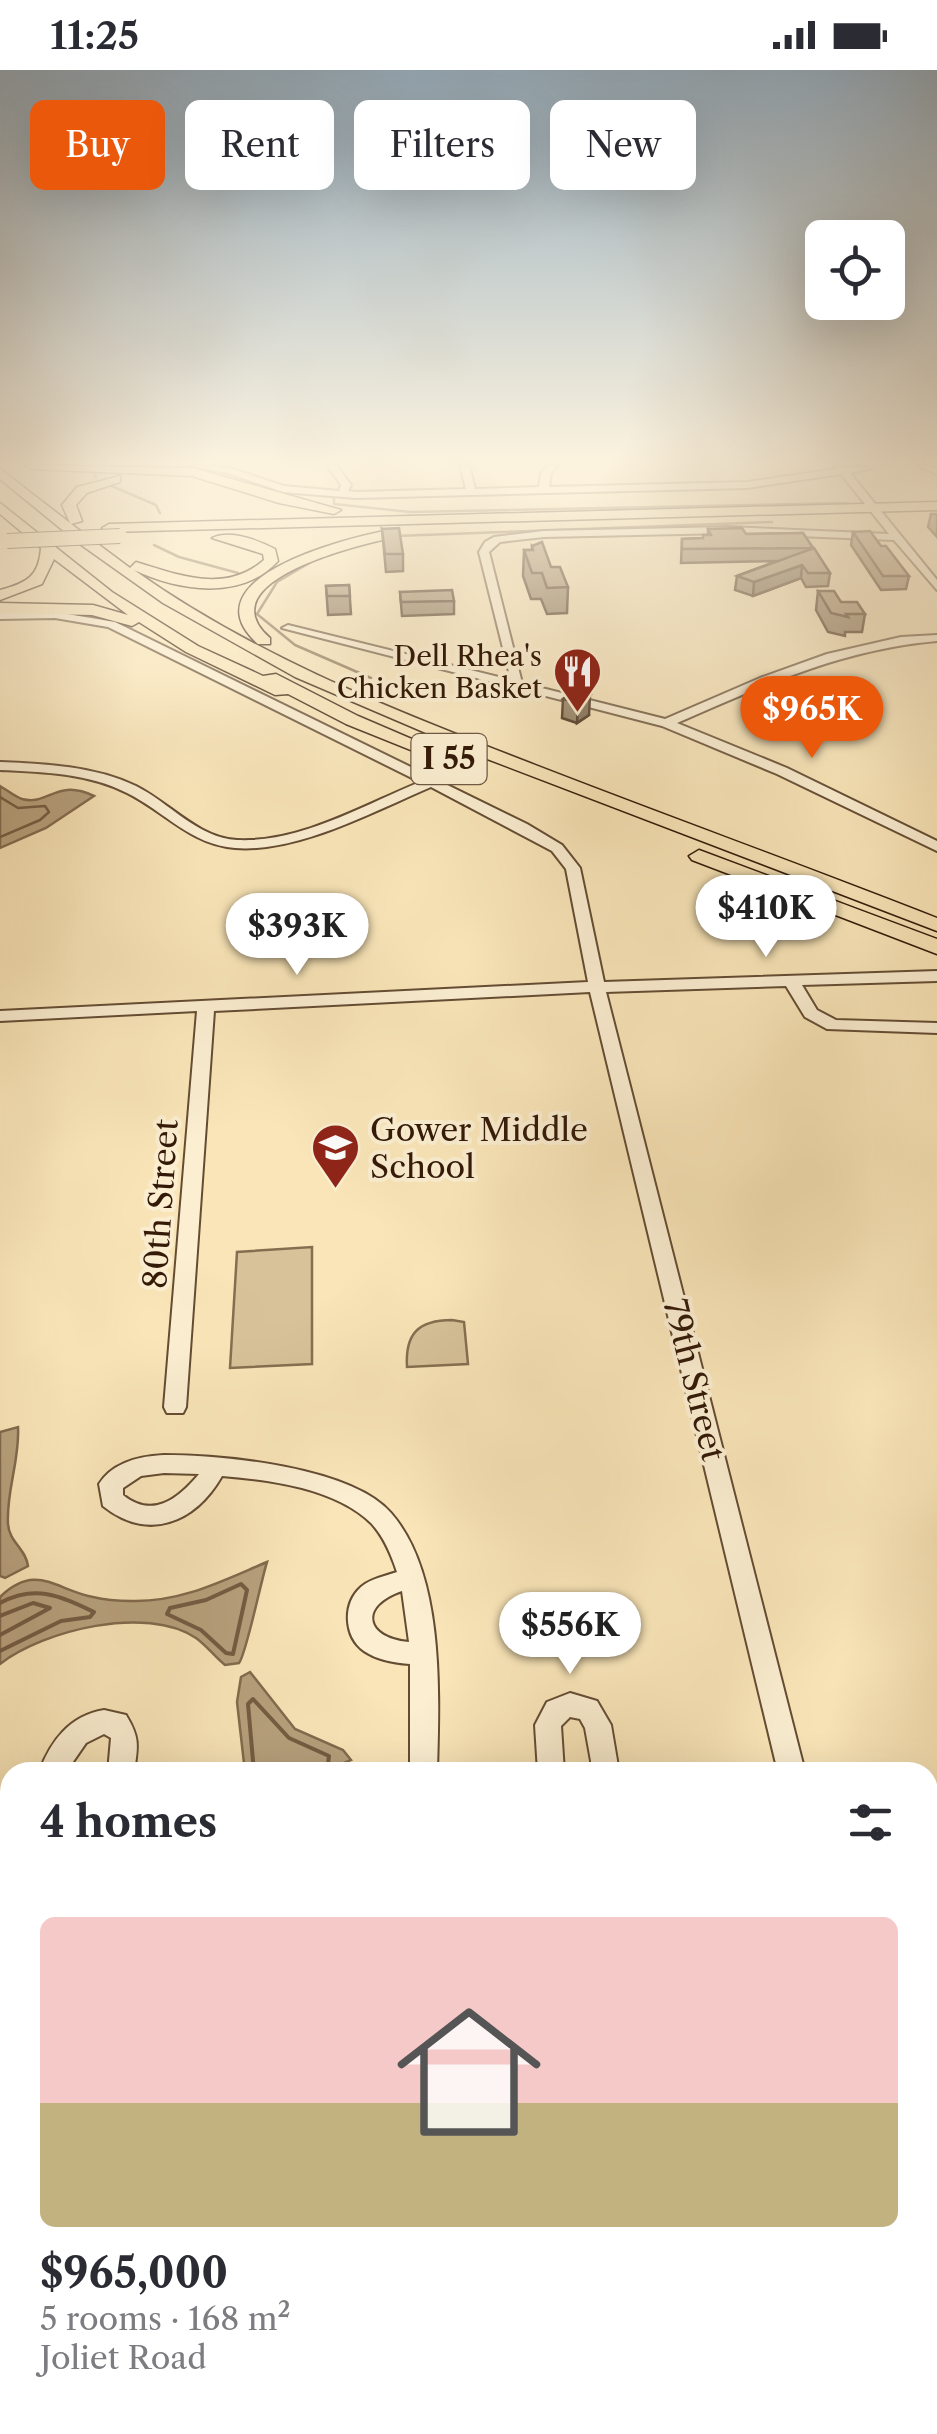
<!DOCTYPE html>
<meta charset="utf-8">
<style>
:root{--surface:#fff;--page:#f7f7f7;--text:#2b2b33;--muted:#7c7c81;--line:#e1e1e2;--accent:#ea580c}
body{margin:0;font-family:"Libre Caslon Text",serif;background:var(--page);color:var(--text);height:100vh;display:flex;flex-direction:column;font-size:38px;white-space:nowrap}
*{box-sizing:border-box;margin:0}
p{font-size:32px;color:var(--muted)}
.icon{flex:none;width:55px;height:55px;fill:none;stroke:currentColor;stroke-width:2;stroke-linecap:round;stroke-linejoin:round}
.map{position:relative;flex:1;overflow:hidden}
.details{position:absolute;left:0px;top:1692px;width:938px;height:672px;display:flex;flex-direction:column;background:var(--surface);border-radius:30px 30px 0 0;box-shadow:0 10px 40px #0002}
.details>*{flex:none}
.guide{position:absolute;left:30px;top:30px;width:878px;height:90px;display:flex;gap:20px}
.tools{position:absolute;left:805px;top:150px;display:grid;gap:20px}
.tools a{display:grid;place-items:center;width:100px;height:100px;border-radius:15px;background:var(--surface);box-shadow:0 10px 40px #0002;font-size:50px}
.price{position:absolute;translate:-50% -85px;padding:0 22px;border-radius:35px;background:#fff;color:#222;font-size:32px;line-height:65px;filter:drop-shadow(0 2px 5px #0008)}
.price::after{content:'';position:absolute;left:50%;top:60px;width:30px;height:22px;margin-left:-15px;background:inherit;clip-path:polygon(0 0,100% 0,50% 100%)}
.price.active{background:var(--accent);color:#fff}
ul{padding:0;list-style:none}
li{display:grid;align-content:center;gap:20px;height:530px;padding:0 40px}
li+li{border-top:2px solid var(--line)}
li span{display:grid;place-items:center;height:310px;border-radius:15px;color:#555}
li>.icon{margin-inline-start:auto}
span .icon{width:180px;height:180px;fill:#fffc;stroke-width:1}
li b{font-size:42px}
h2{display:flex;justify-content:space-between;align-items:center;height:120px;padding:0 40px;font-size:42px}
.chip{padding:0 35px;border-radius:15px;background:var(--surface);box-shadow:0 10px 40px #0002;font-size:35px;line-height:90px}
.chip.active{background:var(--accent);color:#fff}
.status{display:flex;justify-content:space-between;align-items:center;height:70px;padding:0 50px;background:var(--surface);direction:ltr}
.status svg{height:28px;fill:currentColor}
.map>svg:first-child{display:block}
</style>
<div class="status"><b>11:25</b><svg viewBox="0 0 49 12"><path d="M0 12V9h3v3zM5 12V6h3v6zM10 12V3h3v9zM15 12V0h3v12zM26 1h20v11H26zM47 4h2v5h-2z"/></svg></div>
<div class="map">
<svg width="937" height="2364" viewBox="0 0 937 2364">
<rect width="100%" height="100%" fill="#f9e5b8"/>
<filter id="stains"><feTurbulence type="fractalNoise" baseFrequency=".002" numOctaves="4"/><feColorMatrix values="0 0 0 0 .2 0 0 0 0 .09 0 0 0 0 .02 0 0 0 .5 -.17"/></filter>
<radialGradient id="worn" r=".72"><stop offset=".6" stop-color="#630" stop-opacity="0"/><stop offset="1" stop-color="#630" stop-opacity=".3"/></radialGradient>
<g fill="#d7c29a" stroke="#856e50" stroke-width="2.5">
<path d="M312,1177V1294L230,1298L237,1182Z"/>
<path d="M452,1250L464,1252L468,1294L407,1297C405,1264 418,1250 452,1250Z"/>
<path d="M928,2231L937,2269V2364H200V2355H928Z"/>
</g>
<g fill="#b6a07c" stroke="#826a4d" stroke-width="2.5">
<path d="M0,716C7,720 14,726 22,729C49,736 56,708 94,726L46,758L0,778Z"/>
<path d="M18,1357C20,1390 6,1421 8,1454C9,1472 26,1479 28,1496L5,1508L0,1506V1362Z"/>
<path d="M267,1492C261,1511 246,1585 239,1593L225,1595C215,1587 206,1575 196,1568C146,1535 44,1560 0,1594V1527C36,1492 56,1520 93,1527C105,1530 120,1531 132,1531C182,1532 222,1511 267,1492Z"/>
<path d="M250,1602L295,1659L343,1680L351,1690L324,1702H245L237,1632L241,1607Z"/>
</g>
<g fill="none" stroke-linecap="round" stroke-linejoin="round">
<path stroke="#745c42" stroke-width="2.5" d="M0,727L18,738L45,736L49,742L40,750L0,767"/>
<g stroke="#745c42" stroke-width="4">
<path d="M241,1514L247,1520L233,1584L226,1583L201,1560L167,1544L170,1538L206,1530Z"/>
<path d="M0,1533C36,1514 60,1526 94,1542L90,1547L61,1551L0,1581"/>
<path d="M0,1546L33,1533L50,1538L0,1565"/>
<path d="M254,1702L248,1634L253,1629L289,1668L329,1686L327,1702"/>
</g>
<g stroke="#826a4d" stroke-width="2.5">
<path d="M626,395H640"/>
<path d="M94,404L96,408"/>
<path d="M251,404L262,409"/>
<path d="M272,412L291,417"/>
<path d="M109,415L156,435L160,443"/>
<path d="M334,427V434L410,442L848,433"/>
<path d="M396,466L772,452"/>
<path d="M154,475L179,487L238,503"/>
<path d="M311,492L277,512L257,544L295,575L371,608"/>
</g>
<defs>
<g id="minor">
<path d="M189,395L230,398L284,416L339,421L341,415L327,395H336L351,415L348,421L356,422L466,419L460,395H469L475,419L539,417L541,403L548,395H558L551,403L549,417L747,412L837,399L835,395L846,398L888,395L850,403L937,510V520L894,470L728,463L544,467L500,472L489,482L522,613L665,649L760,608L827,584L901,567L937,565V571C843,579 762,616 677,653L787,698L937,771V781L777,704L662,656L282,558L288,555L511,610L479,482L485,472L494,467L544,461L728,457L889,464L841,404L747,418L356,428L283,422L228,403Z"/>
<path d="M918,395L937,398V404L920,397Z"/>
<path d="M55,542L115,552L527,754L562,775L580,798L604,912L937,901V911L802,915L817,940L836,950L937,953V963L827,959L805,947L786,916L606,922L805,1702H778L590,922L214,941L186,1337L183,1343H167L164,1337L197,941L0,951V941L588,912L566,799L552,781L431,717C374,741 298,783 235,778C191,775 164,741 127,723C88,703 43,702 0,700V692C46,694 94,696 136,716C170,733 198,768 237,770C300,773 364,735 420,712L108,557L55,548L0,549V543Z"/>
<path d="M164,1385C223,1385 351,1397 391,1443C445,1505 439,1625 437,1702H410V1594C395,1593 377,1590 364,1581C344,1567 342,1534 361,1517C370,1509 385,1506 397,1502C391,1484 384,1467 371,1453C335,1418 270,1410 222,1406C195,1453 148,1472 103,1436L99,1414C113,1392 140,1386 164,1385ZM164,1403L199,1404C178,1429 153,1449 123,1425V1418L141,1406ZM402,1521L409,1572C365,1568 358,1536 402,1521Z"/>
<path d="M570,1623L597,1631L611,1655L619,1702H593L585,1658L580,1649L570,1647L561,1656L564,1702H538L535,1655L547,1632Z"/>
<path d="M104,1640L126,1645C140,1668 138,1676 134,1702H108L111,1668L104,1664L86,1673L66,1702H39C51,1671 69,1646 104,1640Z"/>
<path d="M10,1738V1764L0,1767V1741Z"/>
<path d="M937,1916V1946L928,1947V1917Z"/>
<path d="M928,2214L937,2217V2287L928,2283Z"/>
</g>
<g id="highway">
<path d="M25,395L193,398L341,440L334,444L279,433L192,406L31,399Z"/>
<path d="M0,399L70,453L62,435L77,417L120,406V412L87,423L76,435L82,451L71,454L130,498L136,492C179,505 225,524 264,490L263,484L212,468C231,459 257,470 275,479L278,491C242,531 178,521 134,500C255,586 393,640 530,693C666,746 802,795 937,848V861L482,687L295,607L163,533L77,472L0,409Z"/>
<path d="M937,432V440L109,462L102,458L109,454Z"/>
<path d="M0,433L112,522L198,576L263,606L276,604L358,646L463,691L454,696L448,695L346,654L288,624L275,625L186,582L139,552L132,556L92,545L0,543V533L93,535L128,545L54,489L42,514L0,530V520C27,513 39,506 41,478L0,444Z"/>
<path d="M390,460L397,464L395,467C359,475 205,511 270,568V574H258C185,509 345,468 390,460Z"/>
<path d="M699,780L937,869V884L692,790L689,786Z"/>
</g>
</defs>
<use href="#minor" stroke="#644c33" stroke-width="4"/>
<use href="#highway" stroke="#331907" stroke-width="3"/>
<use href="#minor" fill="#fbeed1" fill-rule="evenodd"/>
<use href="#highway" fill="#f9e5b8" fill-rule="evenodd"/>
<defs>
<path id="highway-bridge" d="M7,471L120,466"/>
</defs>
<use href="#highway-bridge" stroke="#331907" stroke-width="16" stroke-linecap="butt"/>
<use href="#highway-bridge" stroke="#f9e5b8" stroke-width="14"/>
</g>
<g fill="#847155" stroke="#331907" stroke-width="2.5">
<path d="M931,444H937V467L928,457Z"/>
<path d="M382,459L403,484V501L386,502Z"/>
<path d="M708,459L746,464L803,463L830,503L828,516L806,517L801,508L753,526L735,520L737,506L777,491L681,493L682,469L703,468L708,465Z"/>
<path d="M853,462L881,476L909,506L906,519L881,520L851,475Z"/>
<path d="M532,476L568,517L567,543L547,544L541,529H531L523,506L524,480H532Z"/>
<path d="M349,515L351,544L328,545L326,516Z"/>
<path d="M818,521L865,544L862,562H845V566L828,562L816,540Z"/>
<path d="M400,522L454,531V544L402,546Z"/>
<path d="M574,621L589,645L577,653L562,648L563,629Z"/>
</g>
<g fill="#6c5c45" stroke="#331907" stroke-width="2.5">
<path d="M802,495L801,508L753,526L754,512Z"/>
<path d="M590,625L589,645L577,653L578,633Z"/>
</g>
<g fill="#9a8363" stroke="#331907" stroke-width="2.5">
<path d="M399,458L403,484H385L382,459Z"/>
<path d="M742,458L746,464L803,463L813,478L682,479V469L703,468V465H711L708,459Z"/>
<path d="M870,461L881,476H886L909,506H883L853,462Z"/>
<path d="M542,472L551,497H560L568,517L547,518L542,503H532L524,480H533L532,476Z"/>
<path d="M814,478L830,503H808L802,495L754,512L737,506Z"/>
<path d="M349,515L350,526H327L326,516Z"/>
<path d="M452,520L454,531L401,532L400,522Z"/>
<path d="M818,521H834L841,532H857L865,544H846L848,547L831,543Z"/>
<path d="M574,621L590,625L578,633L563,629Z"/>
<path d="M537,2355H565V2362L623,2355H706L707,2364H538Z"/>
</g>
<linearGradient id="sky" x2="0" y2="1"><stop stop-color="#94acbd"/><stop offset="0.54" stop-color="#fcf3df"/><stop offset="1" stop-color="#fcf3df" stop-opacity="0"/></linearGradient>
<rect width="937" height="726" fill="url(#sky)"/>
<defs>
<symbol id="restaurant-pin" viewBox="-11 -11 22 30"><path d="M0 17L-7.5 6A9.5 9.5 0 1 1 7.5 6Z" fill="#8f2418" stroke="#fbeed1"/><path d="M-5-6h1v4h1v-4h1v4h1v-4h1v5L-1.5 .5V6h-2V.5L-5-1ZM5-6V6H3V1.5H1.5Q1.5-4 5-6Z" fill="#fff"/></symbol>
<symbol id="school-pin" viewBox="-11 -11 22 30"><path d="M0 17L-7.5 6A9.5 9.5 0 1 1 7.5 6Z" fill="#8f2418" stroke="#fbeed1"/><path d="M0-5L7-2L0 1L-7-2ZM-4 1L0 2.5L4 1V4Q0 6-4 4Z" fill="#fff"/></symbol>
</defs>
<g fill-rule="evenodd">
<use href="#restaurant-pin" x="550" y="574" width="55" height="75"/>
<use href="#school-pin" x="308" y="1050" width="55" height="75"/>
</g>
<g text-anchor="middle" stroke-width="8" stroke-linejoin="round" paint-order="stroke">
<g font-size="28" fill="#331907" stroke="#fbeed1" text-anchor="end">
<text x="542" y="596">Dell Rhea's<tspan x="542" dy="32">Chicken Basket</tspan></text>
</g>
<rect fill="#fbeed1" stroke="#6f5944" stroke-width="2.5" x="411.5" y="664" width="75" height="50" rx="8"/>
<g font-size="30" font-weight="bold" fill="#331907">
<text x="449" y="699">I 55</text>
</g>
<g font-size="32" fill="#331907" stroke="#fbeed1" text-anchor="start">
<text x="370" y="1071">Gower Middle<tspan x="370" dy="37">School</tspan></text>
</g>
<g font-size="32" fill="#331907" stroke="#fbeed1">
<text transform="translate(161 1134) rotate(-86)" y="11">80th Street</text>
<text transform="translate(694 1310) rotate(76)" y="11">79th Street</text>
</g>
</g>
<rect width="100%" height="100%" filter="url(#stains)"/>
<rect width="100%" height="100%" fill="url(#worn)"/>
</svg>
<div class="tools">
<a><svg class="icon" aria-label="locate" viewBox="0 0 24 24"><circle cx="12" cy="12" r="6"/><path d="M12 2v4M12 18v4M2 12h4M18 12h4"/></svg></a>
</div>
<b class="price active" style="left:812px;top:691px">$965K</b>
<b class="price" style="left:766px;top:890px">$410K</b>
<b class="price" style="left:297px;top:908px">$393K</b>
<b class="price" style="left:570px;top:1607px">$556K</b>
<div class="guide">
<a class="chip active">Buy</a>
<a class="chip">Rent</a>
<a class="chip">Filters</a>
<a class="chip">New</a>
</div>
<section class="details">
<h2>4 homes<svg class="icon" aria-label="filters" viewBox="0 0 24 24"><path d="M4 7h16M4 17h16"/><circle cx="9" cy="7" r="2"/><circle cx="15" cy="17" r="2"/></svg></h2>
<ul>
<li><span style="background:linear-gradient(#f6c9c9 60%,#c2b280 0)"><svg class="icon" aria-label="home" viewBox="0 0 24 24"><path d="M3 11l9-7 9 7M6 9v11h12V9"/></svg></span><div><b>$965,000</b><p>5 rooms · 168 m²</p><p>Joliet Road</p></div></li>
</ul>
</section>
</div>
